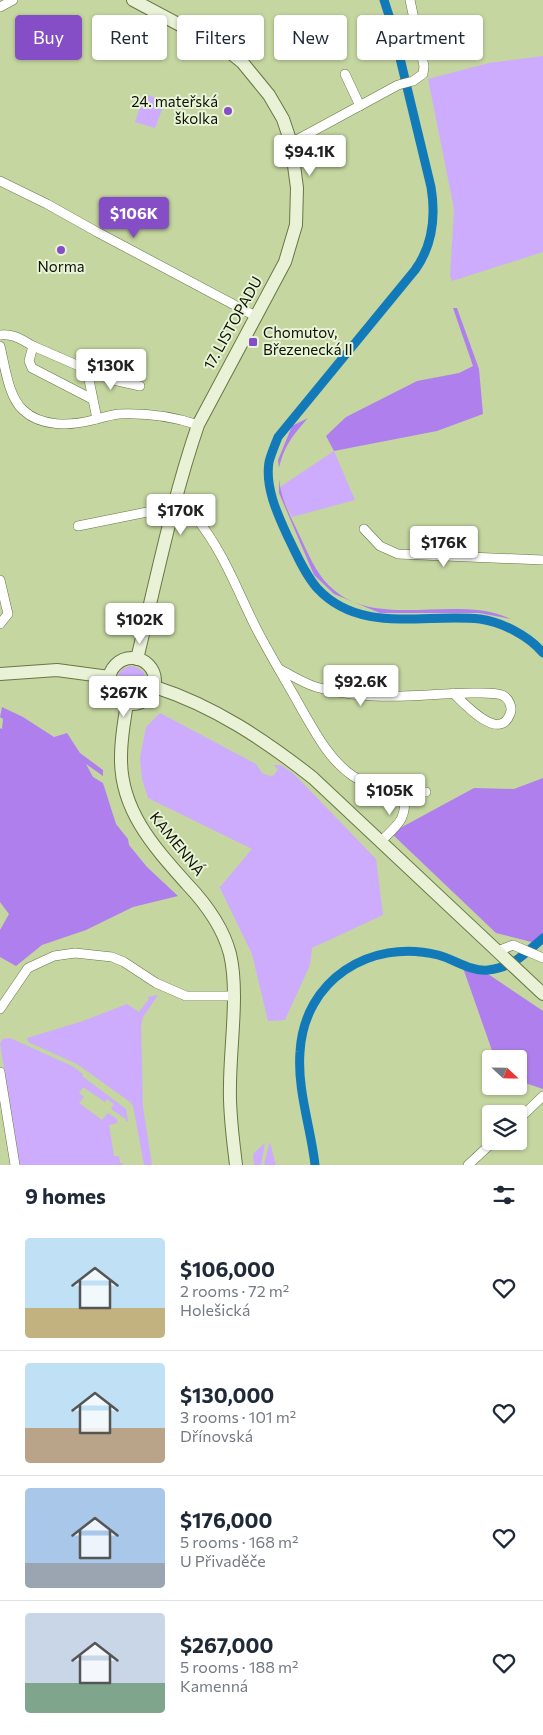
<!DOCTYPE html>
<meta charset="utf-8">
<style>
:root{--surface:#fff;--page:#f2f2f3;--text:#1f2937;--muted:#747a83;--line:#e0e1e3;--accent:#864ec6}
body{margin:0;font-family:Commissioner,sans-serif;background:var(--page);color:var(--text);height:100vh;display:flex;flex-direction:column;font-size:19px;white-space:nowrap}
*{box-sizing:border-box;margin:0}
p{font-size:16px;color:var(--muted)}
.icon{flex:none;width:28px;height:28px;fill:none;stroke:currentColor;stroke-width:2;stroke-linecap:round;stroke-linejoin:round}
.map{position:relative;height:1165px;overflow:hidden}
.side{display:flex;flex-direction:column;background:var(--surface);flex:1}
.side>*{flex:none}
.top-card{position:absolute;left:15px;top:15px;width:514px;height:45px;display:flex;gap:10px}
.needle{width:32px;rotate:112deg}
.buttons{position:absolute;left:482px;top:1050px;display:grid;gap:10px}
.buttons a{display:grid;place-items:center;width:45px;height:45px;border-radius:5px;background:var(--surface);box-shadow:0 1px 4px #0004;font-size:25px}
.price{position:absolute;translate:-50% -42px;padding:0 11px;border-radius:5px;background:#fff;color:#222;font-size:16px;line-height:32px;filter:drop-shadow(0 1px 2px #0008)}
.price::after{content:'';position:absolute;left:50%;top:30px;width:15px;height:11px;margin-left:-8px;background:inherit;clip-path:polygon(0 0,100% 0,50% 100%)}
.price.selected{background:var(--accent);color:#fff}
ul{padding:0;list-style:none}
li{display:flex;align-items:center;gap:15px;height:125px;padding:0 25px}
li+li{border-top:1px solid var(--line)}
li span{display:grid;place-items:center;flex:none;width:140px;height:100px;border-radius:5px;color:#555}
li>.icon{margin-inline-start:auto}
span .icon{width:60px;height:60px;fill:#fffc;stroke-width:1}
li b{font-size:21px}
h2{display:flex;justify-content:space-between;align-items:center;height:60px;padding:0 25px;font-size:21px}
.tag{padding:0 18px;border-radius:5px;background:var(--surface);box-shadow:0 1px 4px #0004;font-size:18px;line-height:45px}
.tag.selected{background:var(--accent);color:#fff}
.map>svg:first-child{display:block}
</style>
<div class="map">
<svg width="543" height="1165" viewBox="0 0 543 1165">
<rect width="100%" height="100%" fill="#c5d6a0"/>
<g fill="#cdacfe">
<path d="M543,56V252L452,281L450,276L454,209L428,79L489,63Z"/>
<path d="M145,94L165,101L155,128L135,122Z"/>
<path d="M334,451L355,500L292,517L282,497L280,487Z"/>
<path d="M131,666C159,670 144,706 123,693L131,685L128,680L119,684L117,683C117,673 122,668 131,666Z"/>
<path d="M160,713L256,764L262,773L270,776L274,775L278,769L273,765H281L294,774L376,859L383,915L312,948L310,965L285,1020L268,1021L252,954L219,886H221L252,849L148,798L142,779L140,758L146,727Z"/>
<path d="M158,995L143,1017L141,1026L143,1107L152,1165H144L133,1106L130,1102L77,1064L28,1042L27,1038L83,1021L127,1004L139,1012L149,999L147,997Z"/>
<path d="M10,1038L72,1066L83,1074L82,1076L126,1109L128,1121L126,1122V1119L111,1109L114,1104L107,1099L105,1102L83,1087L79,1093L84,1097L79,1103L102,1120L108,1113L117,1119L118,1123L109,1125L114,1156H119L120,1163H123V1165H19L0,1043L3,1039Z"/>
<path d="M265,1143L261,1165H254L253,1154Z"/>
<path d="M270,1143L276,1165H264L269,1144Z"/>
</g>
<g fill="#af80ed">
<path d="M453,308H457L479,369L483,414L437,431L334,451L326,436L346,417L417,381L459,373L473,366Z"/>
<path d="M308,418C293,435 284,446 279,468L278,460L292,426Z"/>
<path d="M279,479C281,502 294,522 303,543C311,560 319,578 334,590C365,617 414,609 452,609C473,609 492,610 511,619L479,613H380L334,594L314,575L279,493Z"/>
<path d="M2,707L23,717L54,737L67,733L80,753L103,770V776L86,764L93,777L103,783L116,824L128,839L129,845L147,867L178,896L133,907L86,930L42,945L16,966L0,957V930L9,914L0,902V728L2,729L3,719L0,717Z"/>
<path d="M543,778V945L496,933L391,833L474,788L514,789Z"/>
<path d="M462,965L473,970L485,972L543,1011V1089L519,1081V1059H495Z"/>
</g>
<g fill="none" stroke-linecap="round" stroke-linejoin="round">
<g stroke="#127ab8" stroke-width="9">
<path d="M384,0L392,25L431,187C436,217 433,245 415,270L278,437C275,445 271,454 269,462C265,487 277,513 287,535C296,553 304,573 317,588C360,635 425,613 480,619C502,622 529,636 543,653"/>
<path d="M315,1165C311,1128 297,1090 300,1052C304,980 370,938 438,955C454,959 471,972 488,970C512,968 526,953 543,938"/>
</g>
<defs>
<g id="street">
<path d="M0,7L13,0"/>
<path d="M345,74L360,106"/>
<path d="M291,143L398,85L413,81L423,74L424,66L410,0"/>
<path d="M0,181L47,204L97,232L257,317"/>
<path d="M0,335C13,333 22,340 33,346"/>
<path d="M0,346C5,366 8,396 23,410C41,427 70,426 93,420C101,418 110,415 119,414C146,413 172,416 198,425"/>
<path d="M87,370L97,419"/>
<path d="M92,399L32,368L29,361L33,346L109,379L140,386"/>
<path d="M78,526L152,511L197,519C224,553 237,590 256,628C270,655 286,681 301,708C315,732 329,760 353,776C375,791 401,792 426,792"/>
<path d="M364,529L380,546L398,554L543,560"/>
<path d="M0,580L8,614L0,624"/>
<path d="M279,669C291,675 303,683 316,687C330,691 347,694 362,695C398,699 436,693 472,693C482,693 493,692 502,695C509,698 513,708 510,714C499,743 464,703 453,693"/>
<path d="M381,841C400,823 406,820 405,792"/>
<path d="M498,951L513,945L543,958"/>
<path d="M0,1009L28,968L54,956L75,953L112,957L124,962L156,983L186,996H233"/>
<path d="M0,1072L15,1165"/>
<path d="M519,1119L543,1096"/>
<path d="M468,1165L494,1141"/>
</g>
<g id="secondary">
<path d="M133,0L227,50L242,62L269,95L283,119L291,143L297,188L296,225L285,262L198,425C172,501 156,581 137,659"/>
<circle cx="132" cy="681" r="23"/>
<path d="M0,674L57,670L109,677"/>
<path d="M155,687C214,706 265,740 313,778L543,994"/>
<path d="M127,704C124,721 121,739 121,757C120,810 154,847 187,884C206,904 223,927 230,954C239,992 230,1046 230,1086C229,1112 233,1139 236,1165"/>
</g>
</defs>
<use href="#street" stroke="#687745" stroke-width="10"/>
<use href="#secondary" stroke="#687745" stroke-width="14"/>
<use href="#street" stroke="#fff" stroke-width="9"/>
<use href="#secondary" stroke="#e9f1d6" stroke-width="12"/>
</g>
<g fill="#864ec6" stroke="#e9f3d8" stroke-width="2">
<circle cx="228" cy="111" r="5"/>
<circle cx="61" cy="250" r="5"/>
<rect x="248" y="337" width="10" height="10" rx="2.5"/>
</g>
<g text-anchor="middle" stroke-width="4" stroke-linejoin="round" paint-order="stroke">
<g font-size="15" fill="#0d1201" stroke="#e9f3d8" text-anchor="end">
<text x="218" y="107">24. mateřská<tspan x="218" dy="17">školka</tspan></text>
<text x="61" y="272" text-anchor="middle">Norma</text>
<text x="263" y="338" text-anchor="start">Chomutov,<tspan x="263" dy="17">Březenecká II</tspan></text>
</g>
<g font-size="15" fill="#0d1201" stroke="#e9f3d8">
<text transform="translate(233 323) rotate(-61)" y="5">17. LISTOPADU</text>
<text transform="translate(177 844) rotate(51)" y="5">KAMENNÁ</text>
</g>
</g>
</svg>
<div class="buttons">
<a><svg class="needle" viewBox="-14 -14 28 28"><path d="M0-13l5 13h-10z" fill="#e53935"/><path d="M0 13l5-13h-10z" fill="#747a83"/></svg></a>
<a><svg class="icon" aria-label="layers" viewBox="0 0 24 24"><path d="M12 4l9 5-9 5-9-5zM3 14l9 5 9-5"/></svg></a>
</div>
<b class="price" style="left:310px;top:177px">$94.1K</b>
<b class="price selected" style="left:134px;top:239px">$106K</b>
<b class="price" style="left:111px;top:391px">$130K</b>
<b class="price" style="left:181px;top:536px">$170K</b>
<b class="price" style="left:444px;top:568px">$176K</b>
<b class="price" style="left:140px;top:645px">$102K</b>
<b class="price" style="left:361px;top:707px">$92.6K</b>
<b class="price" style="left:124px;top:718px">$267K</b>
<b class="price" style="left:390px;top:816px">$105K</b>
<div class="top-card">
<a class="tag selected">Buy</a>
<a class="tag">Rent</a>
<a class="tag">Filters</a>
<a class="tag">New</a>
<a class="tag">Apartment</a>
</div>
</div>
<section class="side">
<h2>9 homes<svg class="icon" aria-label="filters" viewBox="0 0 24 24"><path d="M4 7h16M4 17h16"/><circle cx="9" cy="7" r="2"/><circle cx="15" cy="17" r="2"/></svg></h2>
<ul>
<li><span style="background:linear-gradient(#bfe0f5 70%,#c2b280 0)"><svg class="icon" aria-label="home" viewBox="0 0 24 24"><path d="M3 11l9-7 9 7M6 9v11h12V9"/></svg></span><div><b>$106,000</b><p>2 rooms · 72 m²</p><p>Holešická</p></div><svg class="icon" aria-label="heart" viewBox="0 0 24 24"><path d="M12 20l-8-8c-3-5 5-10 8-4 3-6 11-1 8 4z"/></svg></li>
<li><span style="background:linear-gradient(#bfe0f5 65%,#b9a48a 0)"><svg class="icon" aria-label="home" viewBox="0 0 24 24"><path d="M3 11l9-7 9 7M6 9v11h12V9"/></svg></span><div><b>$130,000</b><p>3 rooms · 101 m²</p><p>Dřínovská</p></div><svg class="icon" aria-label="heart" viewBox="0 0 24 24"><path d="M12 20l-8-8c-3-5 5-10 8-4 3-6 11-1 8 4z"/></svg></li>
<li><span style="background:linear-gradient(#a9c7e8 75%,#9aa5b1 0)"><svg class="icon" aria-label="home" viewBox="0 0 24 24"><path d="M3 11l9-7 9 7M6 9v11h12V9"/></svg></span><div><b>$176,000</b><p>5 rooms · 168 m²</p><p>U Přivaděče</p></div><svg class="icon" aria-label="heart" viewBox="0 0 24 24"><path d="M12 20l-8-8c-3-5 5-10 8-4 3-6 11-1 8 4z"/></svg></li>
<li><span style="background:linear-gradient(#c9d6e8 70%,#7fa58c 0)"><svg class="icon" aria-label="home" viewBox="0 0 24 24"><path d="M3 11l9-7 9 7M6 9v11h12V9"/></svg></span><div><b>$267,000</b><p>5 rooms · 188 m²</p><p>Kamenná</p></div><svg class="icon" aria-label="heart" viewBox="0 0 24 24"><path d="M12 20l-8-8c-3-5 5-10 8-4 3-6 11-1 8 4z"/></svg></li>
</ul>
</section>
